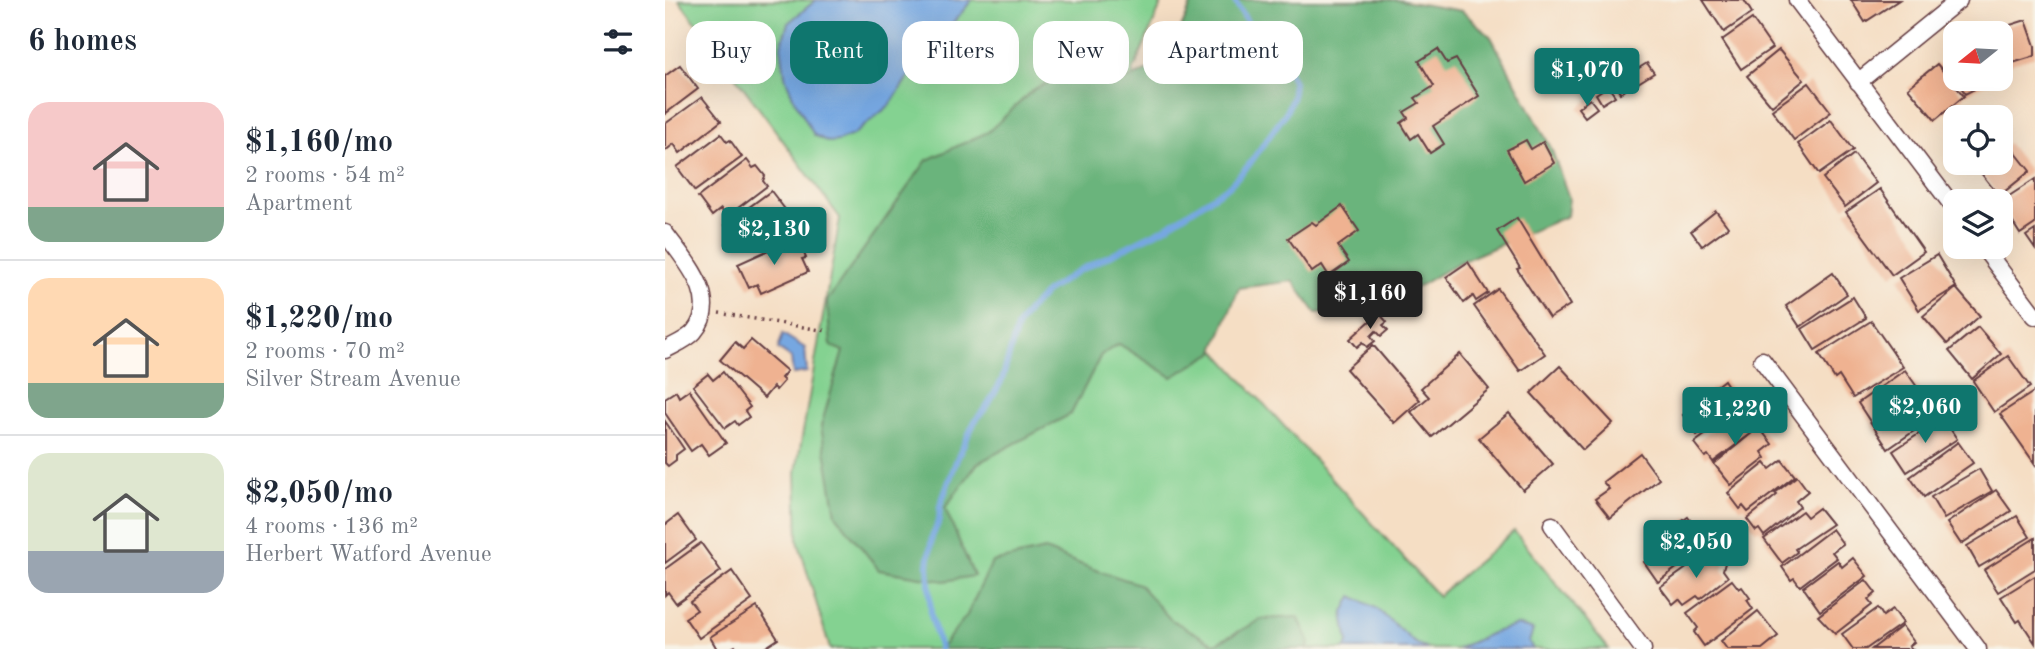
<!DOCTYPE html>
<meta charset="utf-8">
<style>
:root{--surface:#fff;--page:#f2f2f3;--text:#1f2937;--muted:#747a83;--line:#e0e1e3;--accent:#0f766e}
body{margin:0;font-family:"Old Standard TT",serif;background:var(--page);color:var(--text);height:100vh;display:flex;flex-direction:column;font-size:26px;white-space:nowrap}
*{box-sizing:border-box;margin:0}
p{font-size:23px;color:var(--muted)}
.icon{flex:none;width:38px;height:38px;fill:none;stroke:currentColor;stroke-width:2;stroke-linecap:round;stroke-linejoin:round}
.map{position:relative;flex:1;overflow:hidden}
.drawer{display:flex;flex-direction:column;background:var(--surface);width:665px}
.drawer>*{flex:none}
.top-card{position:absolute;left:21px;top:21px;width:665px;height:63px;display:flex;gap:14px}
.needle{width:46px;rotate:252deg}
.fabs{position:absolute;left:1278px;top:21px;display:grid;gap:14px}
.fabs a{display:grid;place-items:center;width:70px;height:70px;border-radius:14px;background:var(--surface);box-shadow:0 7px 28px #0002;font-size:35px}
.price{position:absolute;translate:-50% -60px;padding:0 16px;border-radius:7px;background:var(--accent);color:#fff;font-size:23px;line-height:46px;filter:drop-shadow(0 2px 4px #0008)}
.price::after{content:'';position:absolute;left:50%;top:42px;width:21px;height:16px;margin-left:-10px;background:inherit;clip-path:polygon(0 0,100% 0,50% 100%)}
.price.on{background:#222;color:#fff}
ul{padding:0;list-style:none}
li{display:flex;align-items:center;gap:21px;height:175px;padding:0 28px}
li+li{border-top:2px solid var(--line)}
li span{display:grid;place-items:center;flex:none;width:196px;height:140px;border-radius:21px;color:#555}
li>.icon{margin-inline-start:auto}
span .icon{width:84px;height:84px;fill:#fffc;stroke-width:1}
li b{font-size:30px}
h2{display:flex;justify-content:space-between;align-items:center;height:84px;padding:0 28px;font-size:30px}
.pill{padding:0 24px;border-radius:21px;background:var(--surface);box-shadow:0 7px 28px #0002;font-size:24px;line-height:63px}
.pill.on{background:var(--accent);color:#fff}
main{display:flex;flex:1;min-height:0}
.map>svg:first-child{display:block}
</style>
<main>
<section class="drawer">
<h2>6 homes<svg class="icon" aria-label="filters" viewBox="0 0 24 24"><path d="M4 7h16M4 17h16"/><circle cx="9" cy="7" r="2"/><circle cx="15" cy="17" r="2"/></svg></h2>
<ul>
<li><span style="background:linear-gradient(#f6c9c9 75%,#7fa58c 0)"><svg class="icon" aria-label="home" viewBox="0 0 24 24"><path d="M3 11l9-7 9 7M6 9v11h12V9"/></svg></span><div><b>$1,160/mo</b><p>2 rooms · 54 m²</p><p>Apartment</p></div></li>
<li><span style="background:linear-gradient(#ffd9b3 75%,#7fa58c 0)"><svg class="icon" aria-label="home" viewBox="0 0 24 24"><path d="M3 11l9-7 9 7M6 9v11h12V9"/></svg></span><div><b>$1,220/mo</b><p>2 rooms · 70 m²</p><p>Silver Stream Avenue</p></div></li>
<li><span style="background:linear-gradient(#dfe7d0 70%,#9aa5b1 0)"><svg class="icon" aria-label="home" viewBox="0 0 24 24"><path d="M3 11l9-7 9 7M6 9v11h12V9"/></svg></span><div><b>$2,050/mo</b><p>4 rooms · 136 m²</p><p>Herbert Watford Avenue</p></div></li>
</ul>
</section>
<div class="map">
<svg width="1370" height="649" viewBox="0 0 1370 649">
<rect width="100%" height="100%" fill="#f7f3e8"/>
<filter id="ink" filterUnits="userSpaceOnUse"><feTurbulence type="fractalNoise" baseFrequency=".0143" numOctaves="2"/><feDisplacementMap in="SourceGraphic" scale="14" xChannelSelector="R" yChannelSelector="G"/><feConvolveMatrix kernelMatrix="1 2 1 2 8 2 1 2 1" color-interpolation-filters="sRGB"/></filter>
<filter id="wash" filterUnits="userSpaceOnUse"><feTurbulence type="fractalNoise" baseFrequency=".00686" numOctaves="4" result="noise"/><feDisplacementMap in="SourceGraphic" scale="28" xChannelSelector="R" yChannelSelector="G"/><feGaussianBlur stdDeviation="1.57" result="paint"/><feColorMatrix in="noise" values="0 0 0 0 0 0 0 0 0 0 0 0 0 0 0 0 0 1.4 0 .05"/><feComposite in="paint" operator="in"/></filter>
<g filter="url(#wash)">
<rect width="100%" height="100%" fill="#f5dec4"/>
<path fill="#84d291" stroke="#67785e" stroke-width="2" d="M14,0H498L468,71L530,328L773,596L849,531L944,649H165L133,541L131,472L175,218Z"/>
<g fill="#6bb47b" stroke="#5a6a53" stroke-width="2">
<path d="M528,0H733L797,11L826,37L886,148L904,198L902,216L793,263L741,294L691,310L651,313L628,281L574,288L548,353L507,377L454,344L436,355L406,414L313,463L280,508L309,576L279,581L214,570L171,515L156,426L178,351L166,346L162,301L262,160L323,132L369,89L407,72C449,95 465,78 503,59Z"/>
<path d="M380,550L428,569L474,584L505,619L550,644L597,619L633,617L644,640L643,649H275L302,615L327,562Z"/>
</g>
<g fill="#76a7e1" stroke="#606386" stroke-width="2">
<path d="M151,0H307L241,80L226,104L188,135L173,141L163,142L149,135L128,97L120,76L116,46L123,23Z"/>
<path d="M118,334L140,348L142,372L128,374L126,358L113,349Z"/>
<path d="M687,596L711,608L749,642L762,649H680L683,643L678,614Z"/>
<path d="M852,625L868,630L864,642L868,649H792L829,632Z"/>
</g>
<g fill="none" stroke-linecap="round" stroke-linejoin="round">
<path stroke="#76a7e1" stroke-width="6" d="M275,649L266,615L263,565L267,537L274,521L275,506L292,459L310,421L323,405L337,380L352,327L362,312L381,292L413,271L500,228L564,186L583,166L620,114L627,99L629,82L610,46L586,28L569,0"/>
</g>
<g id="blocks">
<g fill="#efb291">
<path d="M1038,0H1079L1087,13L1059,32Z"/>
<path d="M1186,0H1234L1200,22Z"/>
<path d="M1087,19L1107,48L1076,69L1057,40Z"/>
<path d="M1361,20L1370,46V56L1338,66L1335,59V33H1327L1326,31Z"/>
<path d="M773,49L782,63L791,59L814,96L768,126L779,144L765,153L753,134L746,139L736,123L743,118L739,112L754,103L750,98L769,86L754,61Z"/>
<path d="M1114,50L1139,80L1107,106L1082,76Z"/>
<path d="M982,63L989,73L973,83L966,73Z"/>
<path d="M1272,64L1299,96L1270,120L1243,88Z"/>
<path d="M15,65L33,89L0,114V76Z"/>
<path d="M960,75L967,85L955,93L949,83Z"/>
<path d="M1292,79H1329L1300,94Z"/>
<path d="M1144,83L1166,112L1129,140L1107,110Z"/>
<path d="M943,86L950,96L937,104L931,94Z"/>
<path d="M37,97L56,121L15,153L9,144L0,151V124Z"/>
<path d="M925,99L932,108L920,117L913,108Z"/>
<path d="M1166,120L1188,150L1154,174L1133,144Z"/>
<path d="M56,134L62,142L65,140L77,157L30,191L12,167Z"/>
<path d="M861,140L866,149L878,142L889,163L859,181L842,150Z"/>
<path d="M1343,143L1365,171L1334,196L1312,168L1319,163H1335V150Z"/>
<path d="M1189,154L1211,183L1180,207L1158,178Z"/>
<path d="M82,160L88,168L92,166L100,176L98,181L102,186L61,217L56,209L47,216L33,197Z"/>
<path d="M1370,179V224L1355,234L1335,202Z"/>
<path d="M1215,189L1259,252L1227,275L1181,212Z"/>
<path d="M106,191L132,225L109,242L107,239L97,246H94L84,233L73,241L60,225Z"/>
<path d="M677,206L694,231L673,246L684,262L664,276L657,265L647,272L623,238L647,222L651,225Z"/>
<path d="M1051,211L1063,227L1037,246L1026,231Z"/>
<path d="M852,218L905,305L884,318L852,269L855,268L832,231Z"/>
<path d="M1370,230V249L1361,236Z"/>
<path d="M126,240L130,248L136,246L141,258L137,259L143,272L96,293L92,284L84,288L73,264Z"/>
<path d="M1272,255L1291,287L1254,310L1234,278Z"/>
<path d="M803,262L823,293L811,301L808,296L799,303L781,277Z"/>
<path d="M1168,273L1182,294L1135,327L1121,306Z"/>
<path d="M1291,288L1315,316L1282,344L1258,316Z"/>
<path d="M833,289L880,354L855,371L809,306Z"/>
<path d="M1188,297L1201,318L1150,350L1137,329Z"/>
<path d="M714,313L722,322L718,325L723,330L716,336L711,331L706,336L710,341L702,347L698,342L692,347L685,339Z"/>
<path d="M1206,321L1238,367L1188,398L1174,376L1170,379L1154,354Z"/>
<path d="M1313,327L1336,354L1307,379L1284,351Z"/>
<path d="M86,340L122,371L116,378L119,381L111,390L108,387L99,398L55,360L70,342L78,349Z"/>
<path d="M708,345L755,400L729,423L681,369Z"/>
<path d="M795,354L824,389L767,437L746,412L764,397L756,388Z"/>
<path d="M1343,356L1365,387L1329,412L1308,381Z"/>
<path d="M895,366L948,423L918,450L866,393Z"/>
<path d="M1240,370L1272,415L1223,449L1193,403Z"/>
<path d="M58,372L85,407L80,411L84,417L73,425L70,421L60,428L28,386L43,374L48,380Z"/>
<path d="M1059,380L1069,395L1058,403L1064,411L1032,435L1018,415L1043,397L1041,394Z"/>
<path d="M24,390L61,443L44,455L36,444L26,451L0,413V398L11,391L14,397Z"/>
<path d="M1370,391V464L1335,414Z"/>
<path d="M1082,412L1107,444L1097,452L1101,458L1066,485L1049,464L1087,433L1048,462L1043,455L1040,457L1029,443L1063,418L1067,423Z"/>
<path d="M844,413L888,464L858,490L814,438Z"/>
<path d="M1278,418L1292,439L1242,472L1228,451Z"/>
<path d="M0,421L19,449L11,455V460L3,466L0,463Z"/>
<path d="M1293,442L1308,463L1259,497L1245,477Z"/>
<path d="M975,453L994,479L945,518L930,499L944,489L938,482Z"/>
<path d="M1117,460L1130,476L1083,512L1078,506L1075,509L1063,493L1100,463L1105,469Z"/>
<path d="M1314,469L1327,491L1279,519L1266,497Z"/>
<path d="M1132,476L1143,491L1131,501L1135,507L1099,536L1094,529L1091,531L1082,519L1112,495L1110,493Z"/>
<path d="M1331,490L1346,511L1296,544L1282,523Z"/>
<path d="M1154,508L1167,524L1130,549L1132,552L1117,563L1099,539L1137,511L1142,517Z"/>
<path d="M13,515L31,540L0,563V525Z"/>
<path d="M1352,516L1365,537L1314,567L1302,546Z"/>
<path d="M1023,517L1043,544L993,582L979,562L992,552L986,544Z"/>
<path d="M1167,529L1178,544L1167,552L1172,558L1135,586L1129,578L1126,580L1117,567Z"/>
<path d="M1370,538V569L1333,592L1319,570Z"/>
<path d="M36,543L56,571L11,603L3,592L0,595V569Z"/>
<path d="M1044,552L1049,558L1058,559L1060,563L1058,570L1063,577L1035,599L1032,596L1019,605L1014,599L1008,604L995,587Z"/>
<path d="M1188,558L1202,576L1155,611L1138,587L1173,561L1177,567Z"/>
<path d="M67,571L87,600L34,638L20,618L32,610L25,601Z"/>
<path d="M1370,576V643L1355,620L1352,622L1336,597Z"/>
<path d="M1067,580L1074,589L1077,587L1085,598L1082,600L1088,609L1039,646L1029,632L1033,628L1022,613Z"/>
<path d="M1201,580L1211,593L1203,600L1207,605L1170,634L1153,616Z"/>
<path d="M92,607L113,639L98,649H72L70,646L65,649H52L45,637Z"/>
<path d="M1213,608L1218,616L1228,609L1238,623L1201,649H1188L1177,634Z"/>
<path d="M1093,611L1113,636L1097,649H1062L1056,641Z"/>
<path d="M1237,626L1249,642L1244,646L1247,649H1207Z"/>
</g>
</g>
</g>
<g filter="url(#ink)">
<use href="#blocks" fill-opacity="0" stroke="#643c42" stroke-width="2"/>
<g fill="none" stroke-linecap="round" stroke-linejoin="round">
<defs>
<g id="minor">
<path d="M1132,0L1290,209"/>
<path d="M1193,82L1294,0"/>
<path d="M0,233C19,260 57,298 29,332C22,340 9,345 0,350"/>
<path d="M1318,247L1370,316"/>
<path d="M1097,360L1313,649"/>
<path d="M887,525L978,649"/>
</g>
</defs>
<use href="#minor" stroke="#643c42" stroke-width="19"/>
<path stroke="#643c42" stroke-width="3.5" stroke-dasharray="2 5" stroke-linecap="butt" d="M54,313L162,331"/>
<use href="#minor" stroke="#fff" stroke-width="16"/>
</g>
</g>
</svg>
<div class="fabs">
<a><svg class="needle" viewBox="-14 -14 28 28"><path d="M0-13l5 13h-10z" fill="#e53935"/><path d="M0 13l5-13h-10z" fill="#747a83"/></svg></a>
<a><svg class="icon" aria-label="locate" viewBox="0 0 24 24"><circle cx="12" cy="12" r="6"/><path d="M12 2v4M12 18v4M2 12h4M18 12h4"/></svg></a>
<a><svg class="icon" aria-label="layers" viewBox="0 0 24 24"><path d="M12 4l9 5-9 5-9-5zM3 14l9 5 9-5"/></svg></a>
</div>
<b class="price" style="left:922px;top:108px">$1,070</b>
<b class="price" style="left:109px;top:267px">$2,130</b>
<b class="price on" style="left:705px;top:331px">$1,160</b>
<b class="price" style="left:1260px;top:445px">$2,060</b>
<b class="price" style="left:1070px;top:447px">$1,220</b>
<b class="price" style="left:1031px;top:580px">$2,050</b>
<div class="top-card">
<a class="pill">Buy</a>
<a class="pill on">Rent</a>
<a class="pill">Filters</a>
<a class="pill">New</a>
<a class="pill">Apartment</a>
</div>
</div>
</main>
